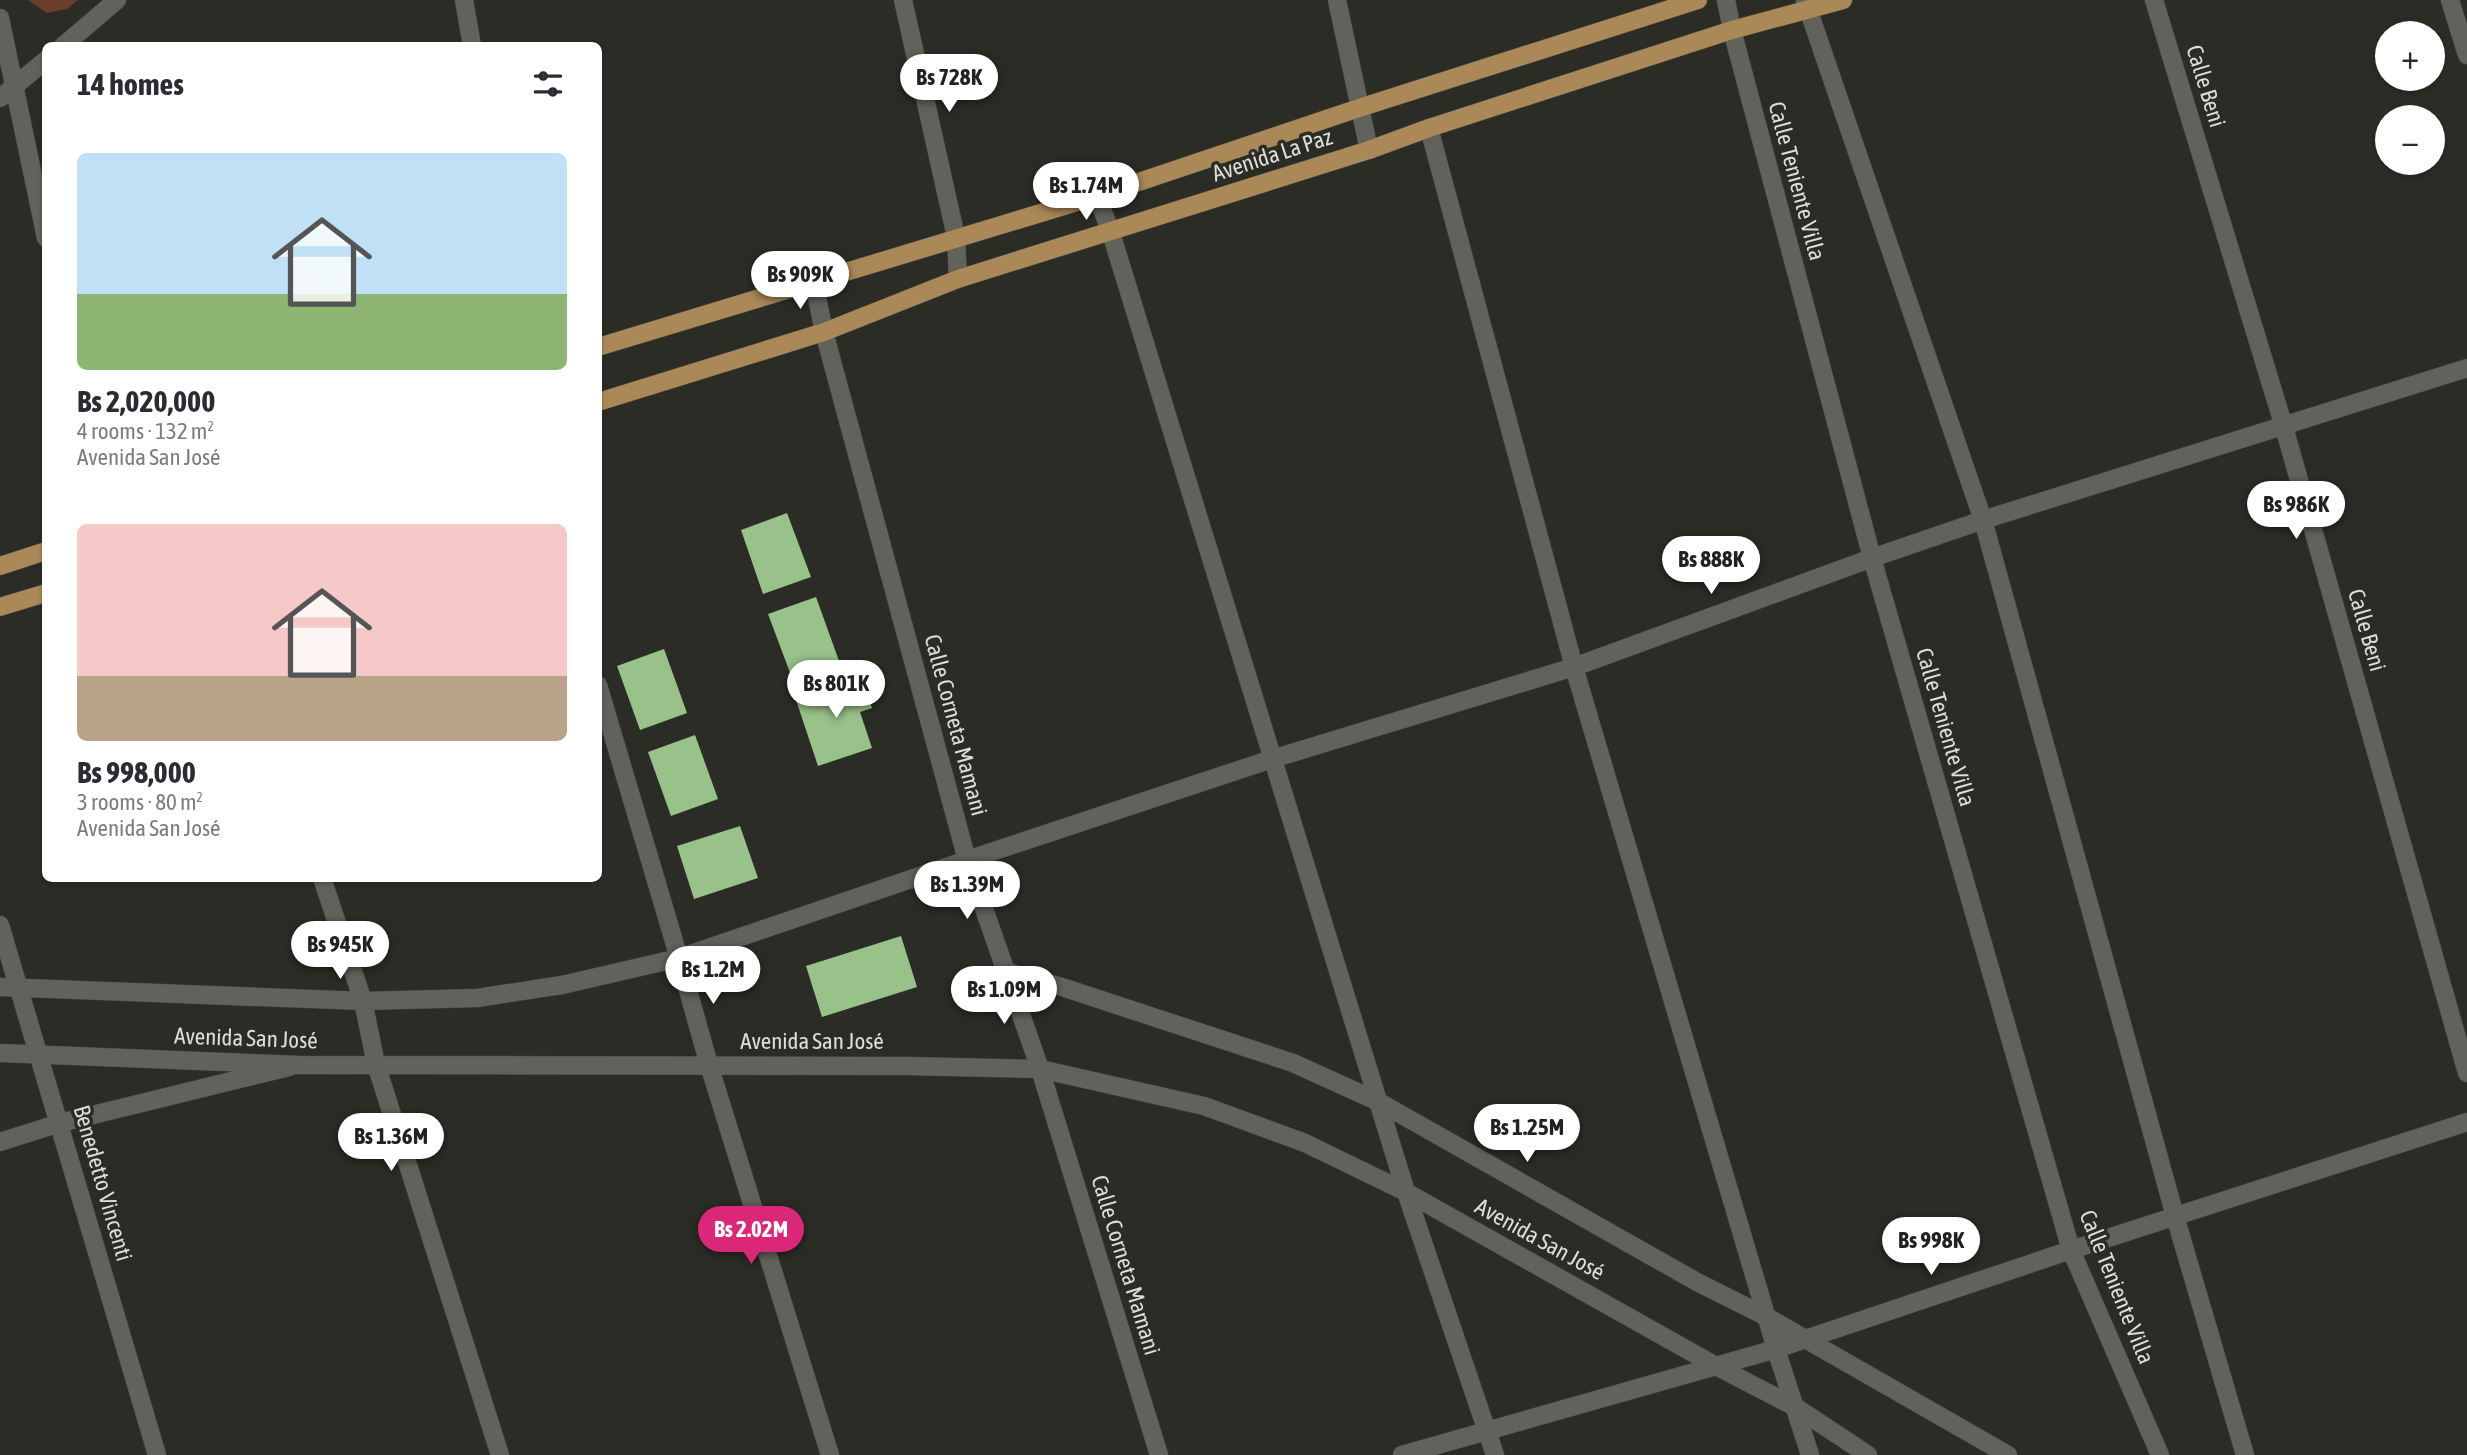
<!DOCTYPE html>
<meta charset="utf-8">
<style>
:root{--surface:#fff;--page:#f2f2f3;--text:#2b2b33;--muted:#7c7c81;--accent:#db2777}
body{margin:0;font-family:"Asap Condensed",sans-serif;background:var(--page);color:var(--text);height:100vh;display:flex;flex-direction:column;font-size:26px;white-space:nowrap}
*{box-sizing:border-box;margin:0}
p{font-size:23px;color:var(--muted)}
.icon{flex:none;width:38px;height:38px;fill:none;stroke:currentColor;stroke-width:2;stroke-linecap:round;stroke-linejoin:round}
.map{position:relative;flex:1;overflow:hidden}
.side{position:absolute;left:42px;top:42px;width:560px;height:840px;display:flex;flex-direction:column;background:var(--surface);border-radius:10px;box-shadow:0 2px 5px #0004}
.side>*{flex:none}
.fabs{position:absolute;left:2375px;top:21px;display:grid;gap:14px}
.fabs a{display:grid;place-items:center;width:70px;height:70px;border-radius:50%;background:var(--surface);box-shadow:0 2px 5px #0004;font-size:35px}
.price{position:absolute;translate:-50% -60px;padding:0 16px;border-radius:24px;background:#fff;color:#222;font-size:23px;line-height:46px;filter:drop-shadow(0 2px 4px #0008)}
.price::after{content:'';position:absolute;left:50%;top:42px;width:21px;height:16px;margin-left:-10px;background:inherit;clip-path:polygon(0 0,100% 0,50% 100%)}
.price.current{background:var(--accent);color:#fff}
ul{padding:0;list-style:none}
li{display:grid;align-content:center;gap:14px;height:371px;padding:0 35px}
li span{display:grid;place-items:center;height:217px;border-radius:10px;color:#555}
li>.icon{margin-inline-start:auto}
span .icon{width:126px;height:126px;fill:#fffc;stroke-width:1}
li b{font-size:30px}
h2{display:flex;justify-content:space-between;align-items:center;height:84px;padding:0 35px;font-size:30px}
.map>svg:first-child{display:block}
</style>
<div class="map">
<svg width="2467" height="1455" viewBox="0 0 2467 1455">
<rect width="100%" height="100%" fill="#2c2c27"/>
<path fill="#693e2f" d="M28,0H78L67,9L47,13Z"/>
<g fill="#99c18a">
<path d="M787,513L811,577L763,594L741,530Z"/>
<path d="M816,597L839,661L792,678L768,614Z"/>
<path d="M664,649L687,713L640,730L617,666Z"/>
<path d="M861,675L872,708L860,712L872,748L818,766L795,697Z"/>
<path d="M695,735L718,799L671,816L648,752Z"/>
<path d="M740,826L758,878L694,899L677,846Z"/>
<path d="M901,936L917,987L822,1017L806,966Z"/>
</g>
<g fill="none" stroke-linecap="round" stroke-linejoin="round">
<defs>
<g id="minor">
<path d="M464,0L472,46"/>
<path d="M903,0L956,237L958,279"/>
<path d="M1337,0L1369,150"/>
<path d="M2154,0L2284,427L2467,1073"/>
<path d="M2450,0L2467,55"/>
<path d="M0,18L46,238"/>
<path d="M1429,128L1574,667L1776,1349L1810,1455"/>
<path d="M1097,196L1111,233L1406,1192L1495,1455"/>
<path d="M814,283L824,332L967,860L1272,759L1574,667L1872,558L1983,520L2467,368"/>
<path d="M598,685L679,958"/>
<path d="M322,878L363,1001L376,1064L500,1455"/>
<path d="M709,1065L830,1455"/>
<path d="M1040,1069L1159,1455"/>
<path d="M0,1142L60,1123L289,1067"/>
<path d="M1402,1455L1776,1349L2071,1250L2467,1122"/>
</g>
<g id="tertiary">
<path d="M1726,0L1732,30L1872,558L2071,1250L2160,1455"/>
<path d="M1805,0L1983,520L2175,1216L2245,1455"/>
<path d="M0,925L157,1455"/>
<path d="M679,958L709,1065"/>
<path d="M1004,971L1062,987L1293,1063L1379,1102L1697,1282L1767,1317L2008,1455"/>
<path d="M0,987L363,1001L477,998L562,985L679,958L967,860L1040,1069"/>
<path d="M0,1053L300,1065L908,1066L1040,1069L1204,1106L1305,1143L1406,1192L1716,1366L1797,1408L1868,1455"/>
</g>
<g id="secondary">
<path d="M63,46L117,0"/>
<path d="M0,98L46,60"/>
</g>
<g id="primary">
<path d="M598,347L1097,196L1359,108L1698,0"/>
<path d="M598,402L824,332L958,279L1369,150L1429,128L1732,30L1843,0"/>
<path d="M0,566L46,551"/>
<path d="M0,607L46,593"/>
</g>
</defs>
<use href="#minor" stroke="#484845" stroke-width="19"/>
<use href="#tertiary" stroke="#484845" stroke-width="19"/>
<use href="#secondary" stroke="#484845" stroke-width="19"/>
<use href="#primary" stroke="#484845" stroke-width="19"/>
<use href="#minor" stroke="#62625d" stroke-width="18"/>
<use href="#tertiary" stroke="#62625d" stroke-width="18"/>
<use href="#secondary" stroke="#62625d" stroke-width="18"/>
<use href="#primary" stroke="#ab8858" stroke-width="18"/>
</g>
<g text-anchor="middle" stroke-width="7" stroke-linejoin="round" paint-order="stroke">
<g font-size="23" fill="#ddddda" stroke="#2c2c27">
<text transform="translate(2206 86) rotate(73)" y="8">Calle Beni</text>
<text transform="translate(1272 155) rotate(-18)" y="8">Avenida La Paz</text>
<text transform="translate(1797 181) rotate(75)" y="8">Calle Teniente Villa</text>
<text transform="translate(2367 630) rotate(74)" y="8">Calle Beni</text>
<text transform="translate(956 725) rotate(75)" y="8">Calle Corneta Mamani</text>
<text transform="translate(1946 727) rotate(74)" y="8">Calle Teniente Villa</text>
<text transform="translate(246 1038) rotate(2)" y="8">Avenida San José</text>
<text x="812" y="1049">Avenida San José</text>
<text transform="translate(103 1183) rotate(74)" y="8">Benedetto Vincenti</text>
<text transform="translate(1540 1239) rotate(29)" y="8">Avenida San José</text>
<text transform="translate(1126 1265) rotate(73)" y="8">Calle Corneta Mamani</text>
<text transform="translate(2117 1287) rotate(68)" y="8">Calle Teniente Villa</text>
</g>
</g>
</svg>
<div class="fabs">
<a>+</a>
<a>−</a>
</div>
<b class="price" style="left:949px;top:114px">Bs 728K</b>
<b class="price" style="left:1086px;top:222px">Bs 1.74M</b>
<b class="price" style="left:800px;top:311px">Bs 909K</b>
<b class="price" style="left:2296px;top:541px">Bs 986K</b>
<b class="price" style="left:1711px;top:596px">Bs 888K</b>
<b class="price" style="left:836px;top:720px">Bs 801K</b>
<b class="price" style="left:967px;top:921px">Bs 1.39M</b>
<b class="price" style="left:340px;top:981px">Bs 945K</b>
<b class="price" style="left:713px;top:1006px">Bs 1.2M</b>
<b class="price" style="left:1004px;top:1026px">Bs 1.09M</b>
<b class="price" style="left:1527px;top:1164px">Bs 1.25M</b>
<b class="price" style="left:391px;top:1173px">Bs 1.36M</b>
<b class="price current" style="left:751px;top:1266px">Bs 2.02M</b>
<b class="price" style="left:1931px;top:1277px">Bs 998K</b>
<section class="side">
<h2>14 homes<svg class="icon" aria-label="filters" viewBox="0 0 24 24"><path d="M4 7h16M4 17h16"/><circle cx="9" cy="7" r="2"/><circle cx="15" cy="17" r="2"/></svg></h2>
<ul>
<li><span style="background:linear-gradient(#bfe0f5 65%,#8fb573 0)"><svg class="icon" aria-label="home" viewBox="0 0 24 24"><path d="M3 11l9-7 9 7M6 9v11h12V9"/></svg></span><div><b>Bs 2,020,000</b><p>4 rooms · 132 m²</p><p>Avenida San José</p></div></li>
<li><span style="background:linear-gradient(#f6c9c9 70%,#b9a48a 0)"><svg class="icon" aria-label="home" viewBox="0 0 24 24"><path d="M3 11l9-7 9 7M6 9v11h12V9"/></svg></span><div><b>Bs 998,000</b><p>3 rooms · 80 m²</p><p>Avenida San José</p></div></li>
</ul>
</section>
</div>
